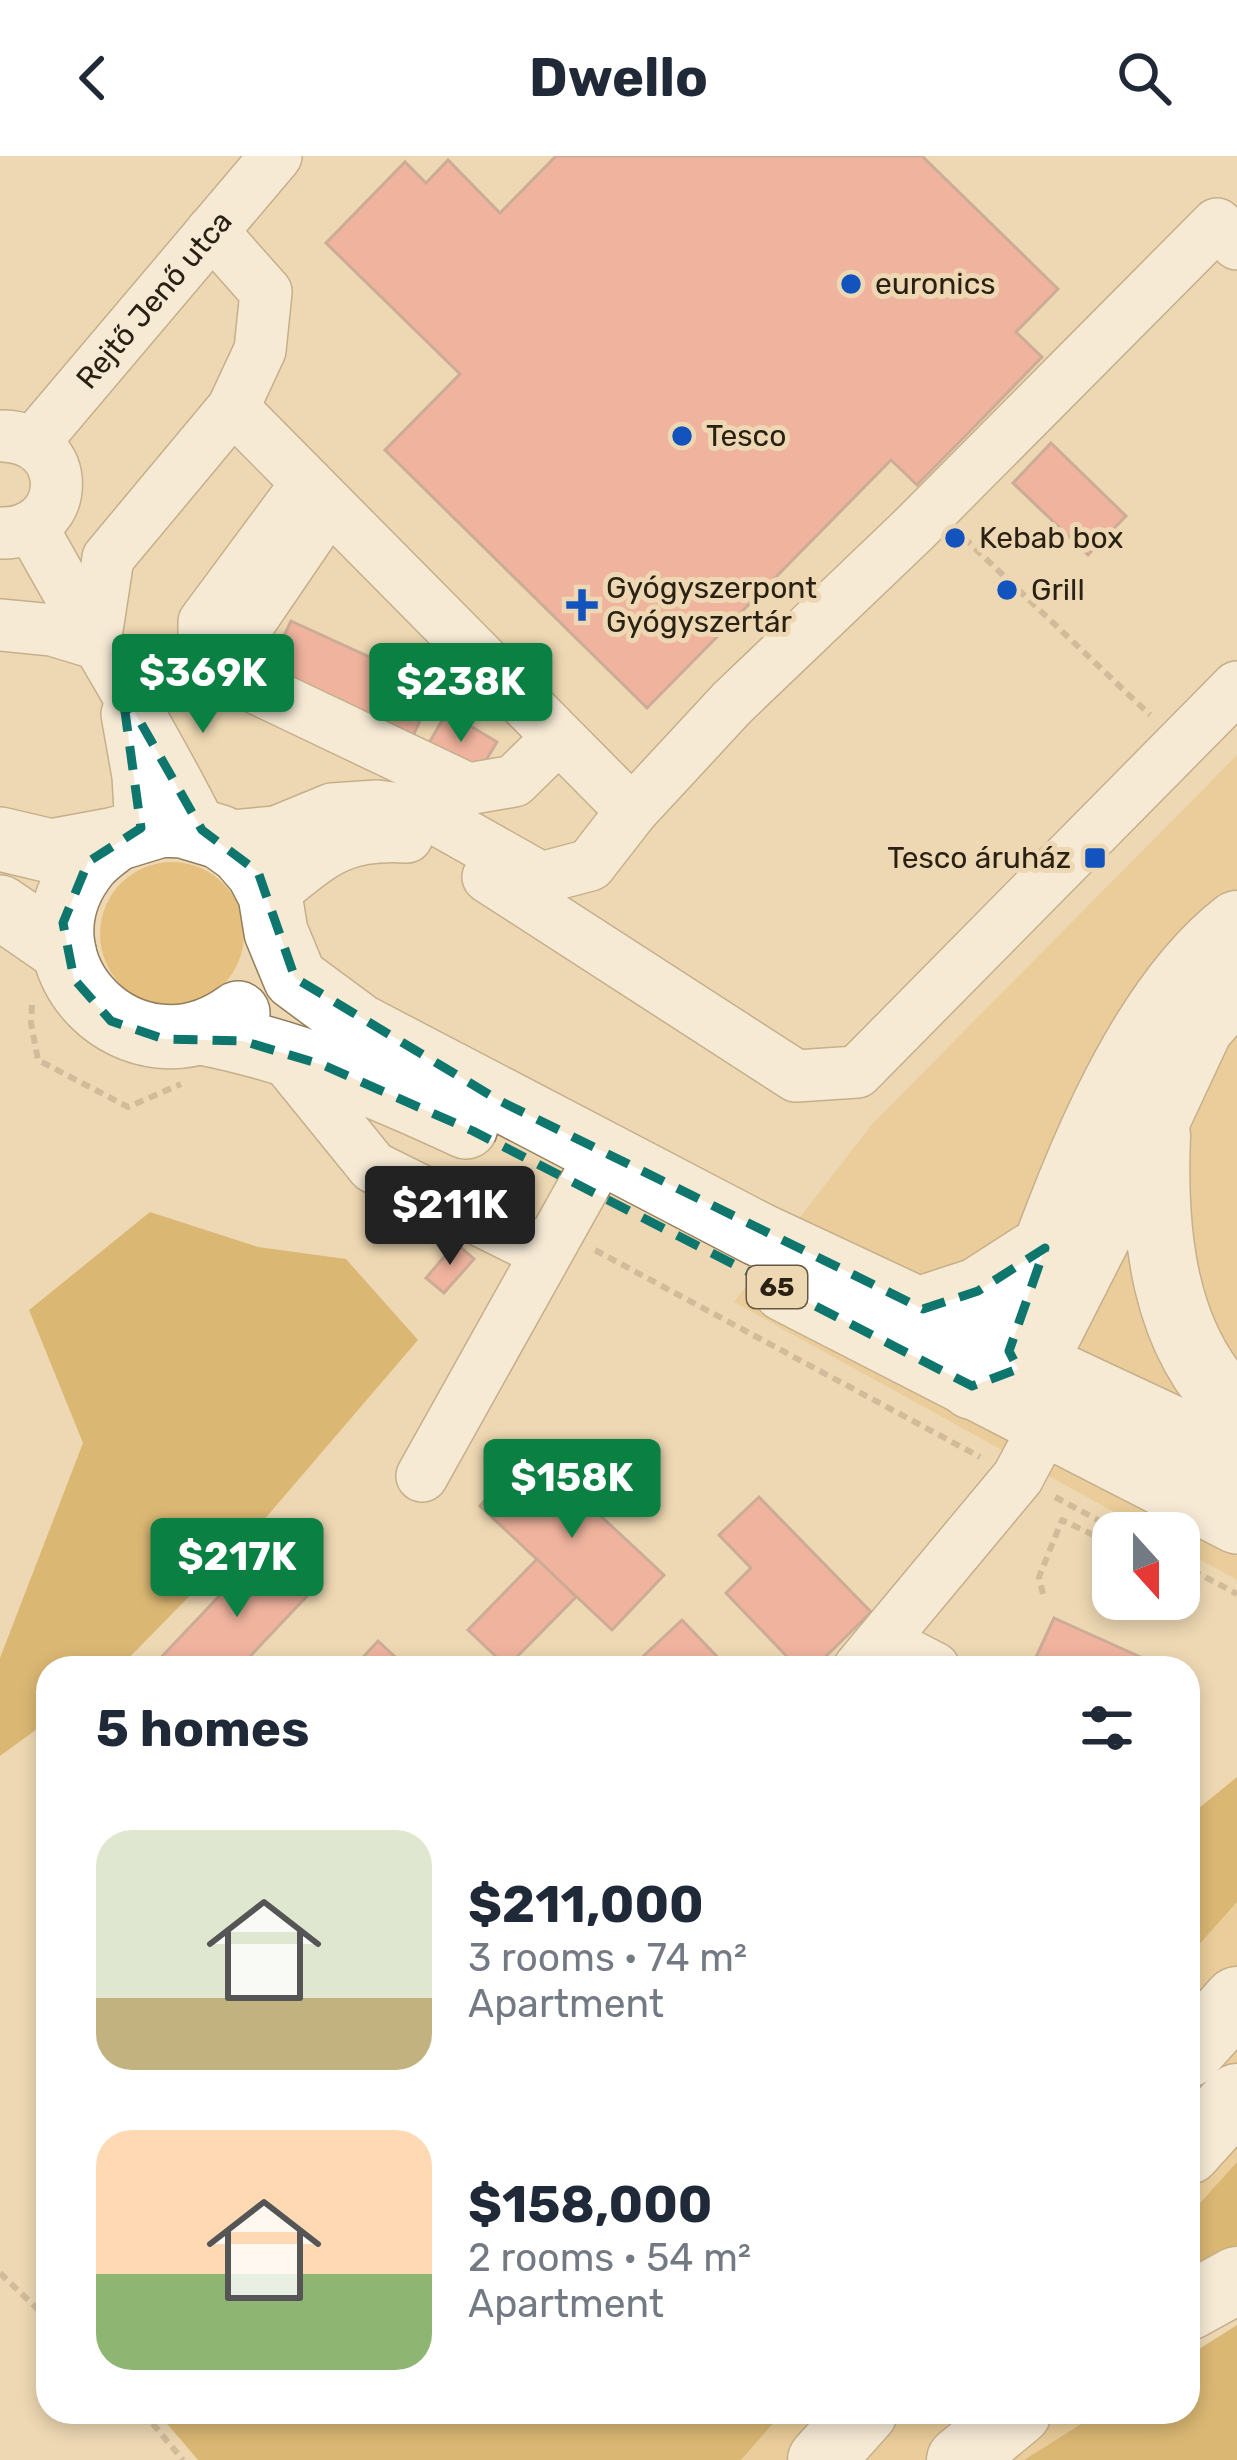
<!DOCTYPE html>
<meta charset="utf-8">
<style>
:root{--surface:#fff;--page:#f6f6f7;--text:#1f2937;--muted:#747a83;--accent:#0b8043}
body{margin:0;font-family:Rubik,sans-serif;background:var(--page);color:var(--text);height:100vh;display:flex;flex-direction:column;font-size:45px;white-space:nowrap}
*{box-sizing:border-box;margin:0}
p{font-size:39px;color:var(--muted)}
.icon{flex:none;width:66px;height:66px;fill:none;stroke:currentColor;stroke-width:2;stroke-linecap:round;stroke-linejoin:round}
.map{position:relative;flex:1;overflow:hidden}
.drawer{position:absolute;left:36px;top:1500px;width:1164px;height:768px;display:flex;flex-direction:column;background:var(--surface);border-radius:36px;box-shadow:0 6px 18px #0003}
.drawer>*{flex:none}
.needle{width:78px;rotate:159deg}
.tools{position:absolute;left:1092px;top:1356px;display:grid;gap:24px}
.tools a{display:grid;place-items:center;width:108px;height:108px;border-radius:24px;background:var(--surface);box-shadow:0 6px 18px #0003;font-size:60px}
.price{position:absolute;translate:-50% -102px;padding:0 27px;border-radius:12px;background:var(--accent);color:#fff;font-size:39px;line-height:78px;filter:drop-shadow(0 3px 6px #0008)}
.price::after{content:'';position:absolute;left:50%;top:72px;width:36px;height:27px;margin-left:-18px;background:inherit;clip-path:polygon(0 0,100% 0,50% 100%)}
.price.on{background:#222;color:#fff}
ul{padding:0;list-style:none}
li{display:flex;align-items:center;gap:36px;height:300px;padding:0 60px}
li span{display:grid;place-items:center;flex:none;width:336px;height:240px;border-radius:36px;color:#555}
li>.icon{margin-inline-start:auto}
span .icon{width:144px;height:144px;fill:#fffc;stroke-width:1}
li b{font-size:51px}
h2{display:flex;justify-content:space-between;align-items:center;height:144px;padding:0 60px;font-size:51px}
header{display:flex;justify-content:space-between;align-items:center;height:156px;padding:0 60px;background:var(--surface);font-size:54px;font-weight:700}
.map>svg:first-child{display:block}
</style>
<header><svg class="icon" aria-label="back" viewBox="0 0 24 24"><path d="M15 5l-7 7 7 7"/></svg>Dwello<svg class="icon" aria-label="search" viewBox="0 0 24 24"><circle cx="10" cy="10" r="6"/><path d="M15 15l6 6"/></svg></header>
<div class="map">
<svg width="1237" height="2304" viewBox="0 0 1237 2304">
<rect width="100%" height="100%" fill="#eed8b3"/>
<g fill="#e5bf7d">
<path d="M1237,599V1424L1179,1392V1377H1152L734,1146L873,967Z"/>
<circle cx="172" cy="778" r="72"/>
<path d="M1237,1746V2006L1188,2060V1801Z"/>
<path d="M783,2256H1100L1024,2304H741Z"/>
</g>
<g fill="#c28f27">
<path d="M150,1056L258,1091L346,1103L418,1184L263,1365L119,1512H48V1565L0,1600V1502L83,1287L29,1154Z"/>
<path d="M1237,1621V1746L1188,1801V1661Z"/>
<path d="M1237,2006V2096L1188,2115V2060Z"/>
<path d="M1237,2169V2304H1024L1100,2256H1188V2200Z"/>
<path d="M157,2256H783L741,2304H198Z"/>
</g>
<g fill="#ef8686" stroke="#a37776" stroke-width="3">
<path d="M556,0H922L1058,133L1016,176L1042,201L980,265L917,329L891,304L647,552L385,294L460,218L326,87L405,6L426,27L448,4L500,57Z"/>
<path d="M1051,287L1126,360L1088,399L1013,327Z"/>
<path d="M291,465L435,531L409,589L264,522Z"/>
<path d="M447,556L497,586L475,622L426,592Z"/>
<path d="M456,1087L474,1103L444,1137L426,1122Z"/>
<path d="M531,1295L664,1419L612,1474L480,1350Z"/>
<path d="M759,1341L871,1456L814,1512H798L726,1437L751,1412L719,1379Z"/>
<path d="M261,1396L307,1440L239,1512H151Z"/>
<path d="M537,1403L576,1441L507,1511L468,1474Z"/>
<path d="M1054,1462L1165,1512H1031Z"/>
<path d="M682,1464L728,1512H641L636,1507Z"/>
<path d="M378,1485L407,1512H353Z"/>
</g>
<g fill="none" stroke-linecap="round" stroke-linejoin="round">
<defs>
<g id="minor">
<path d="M233,252L632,655"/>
<path id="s1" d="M34,286L276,0"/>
<path d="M307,327L204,466V487L252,530L468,633L514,625L558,582"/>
<path d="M32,371C87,473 150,570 202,674"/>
<path d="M1,377C73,378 76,282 3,280"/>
<path d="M0,469L52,474L95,487"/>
<path d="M95,487L108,402L233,252L260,194L266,136L212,75"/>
<path d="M224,504L312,375"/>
<path d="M127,558L138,620L141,672"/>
<path d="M220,681L276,676L332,653L377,650L424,656L541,722L590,709L632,655L732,547L913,374L1217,68L1237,88"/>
<path d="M488,721L796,920L857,916L1237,531"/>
<path d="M270,739C321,699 338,677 407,681"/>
<path d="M278,894L373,1011L546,1097"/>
<path d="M422,1320L603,996"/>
<path d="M882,1485L934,1512"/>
<path d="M859,1512L1018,1321L1046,1268L1077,1254"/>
</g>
<g id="major">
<path d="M0,683L51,695L116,683L162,669L183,670L220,681L241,696L258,716L270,739L276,776L295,822L360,870L758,1078L1237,1302"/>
<path d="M116,683C106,691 95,698 87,708C7,807 134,934 238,857"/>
<path d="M0,751L64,795"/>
<path d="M202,877C295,895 380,931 466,971"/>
<path d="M785,1134L1237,1366"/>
</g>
<g id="highway">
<path d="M1157,979C1153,1074 1162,1185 1237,1254"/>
<path d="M923,1153L978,1135L1045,1092"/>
<path d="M972,1230L1033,1207L1157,963L1200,871L1235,831"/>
<path d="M1046,1268L1009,1195C1056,1063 1123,856 1237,768"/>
<path d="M1188,1898L1237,1844"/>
<path d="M1188,1995L1237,1941"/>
<path d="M1188,2151L1237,2124"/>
<path d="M821,2304L864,2256"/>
<path d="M960,2304L1018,2256"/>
</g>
</defs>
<use href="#minor" stroke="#927e5b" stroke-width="54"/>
<use href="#major" stroke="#927e5b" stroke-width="66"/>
<use href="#highway" stroke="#927e5b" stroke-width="69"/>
<g stroke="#ac9a7d" stroke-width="6" stroke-dasharray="9 6" stroke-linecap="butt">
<path d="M964,382L1150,559"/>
<path d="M32,849L31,867L38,904L128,951L181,928"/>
<path d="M595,1094L980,1301"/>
<path d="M1055,1341L1122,1377"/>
<path d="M1179,1407L1237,1438"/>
<path d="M1043,1438L1039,1421L1062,1364L1106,1385L1113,1372"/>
<path d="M0,2117L48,2163"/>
<path d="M143,2256L183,2304"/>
</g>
<use href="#minor" stroke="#fff" stroke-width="51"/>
<use href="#major" stroke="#fff" stroke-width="63"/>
<use href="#highway" stroke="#fff" stroke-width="66"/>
</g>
<path d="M0 0H1237V2304H0ZM122,534L202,674L258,716L295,822L500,945L923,1153L978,1135L1045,1092L1009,1195L1018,1213L972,1230L473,975L323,909L243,885L164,883L111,865L74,823L63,767L88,706L141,672Z" fill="#eed8b3" fill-opacity=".55" fill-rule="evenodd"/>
<path fill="none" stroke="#0f766e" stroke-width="9" stroke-dasharray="24 15" stroke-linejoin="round" d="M122,534L202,674L258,716L295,822L500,945L923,1153L978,1135L1045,1092L1009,1195L1018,1213L972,1230L473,975L323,909L243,885L164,883L111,865L74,823L63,767L88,706L141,672Z"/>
<g fill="#1253be" stroke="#eed8b3" stroke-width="4.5">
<circle cx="851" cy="128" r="12"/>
<circle cx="682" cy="280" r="12"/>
<circle cx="955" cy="382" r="12"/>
<circle cx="1007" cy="434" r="12"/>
<path d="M576 431h12v12h12v12h-12v12h-12v-12h-12v-12h12z"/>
<rect x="1083" y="690" width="24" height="24" rx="6"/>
</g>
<g text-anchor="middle" stroke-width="10" stroke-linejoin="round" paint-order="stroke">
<rect fill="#eed8b3" stroke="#645843" stroke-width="3" x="747" y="1110" width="60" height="42" rx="9"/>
<g font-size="27" font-weight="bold" fill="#292113">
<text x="777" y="1140">65</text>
</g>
<g font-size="30" fill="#292113" stroke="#eed8b3" text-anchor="start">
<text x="875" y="138">euronics</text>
<text x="706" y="290">Tesco</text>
<text x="979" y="392">Kebab box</text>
<text x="606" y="442">Gyógyszerpont<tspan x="606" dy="34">Gyógyszertár</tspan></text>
<text x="1031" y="444">Grill</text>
<text x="1071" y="712" text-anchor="end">Tesco áruház</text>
</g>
<g font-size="30" fill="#292113" stroke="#eed8b3">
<text dy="10" stroke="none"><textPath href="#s1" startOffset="186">Rejtő Jenő utca</textPath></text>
</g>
</g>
</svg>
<div class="tools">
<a><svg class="needle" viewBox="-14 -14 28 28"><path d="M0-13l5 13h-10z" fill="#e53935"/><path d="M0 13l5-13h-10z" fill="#747a83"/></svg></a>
</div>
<b class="price" style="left:203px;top:580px">$369K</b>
<b class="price" style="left:461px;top:589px">$238K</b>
<b class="price on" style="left:450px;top:1112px">$211K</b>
<b class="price" style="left:572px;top:1385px">$158K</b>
<b class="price" style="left:237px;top:1464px">$217K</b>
<section class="drawer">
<h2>5 homes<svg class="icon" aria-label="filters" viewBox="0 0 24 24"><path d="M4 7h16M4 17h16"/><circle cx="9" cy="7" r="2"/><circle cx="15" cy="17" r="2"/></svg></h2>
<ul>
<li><span style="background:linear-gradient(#dfe7d0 70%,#c2b280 0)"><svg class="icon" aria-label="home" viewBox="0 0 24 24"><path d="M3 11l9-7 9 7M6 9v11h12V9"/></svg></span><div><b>$211,000</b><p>3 rooms · 74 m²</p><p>Apartment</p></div></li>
<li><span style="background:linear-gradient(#ffd9b3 60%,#8fb573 0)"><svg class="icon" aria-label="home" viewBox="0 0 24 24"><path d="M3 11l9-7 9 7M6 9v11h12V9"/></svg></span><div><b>$158,000</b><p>2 rooms · 54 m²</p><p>Apartment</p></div></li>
</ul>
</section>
</div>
